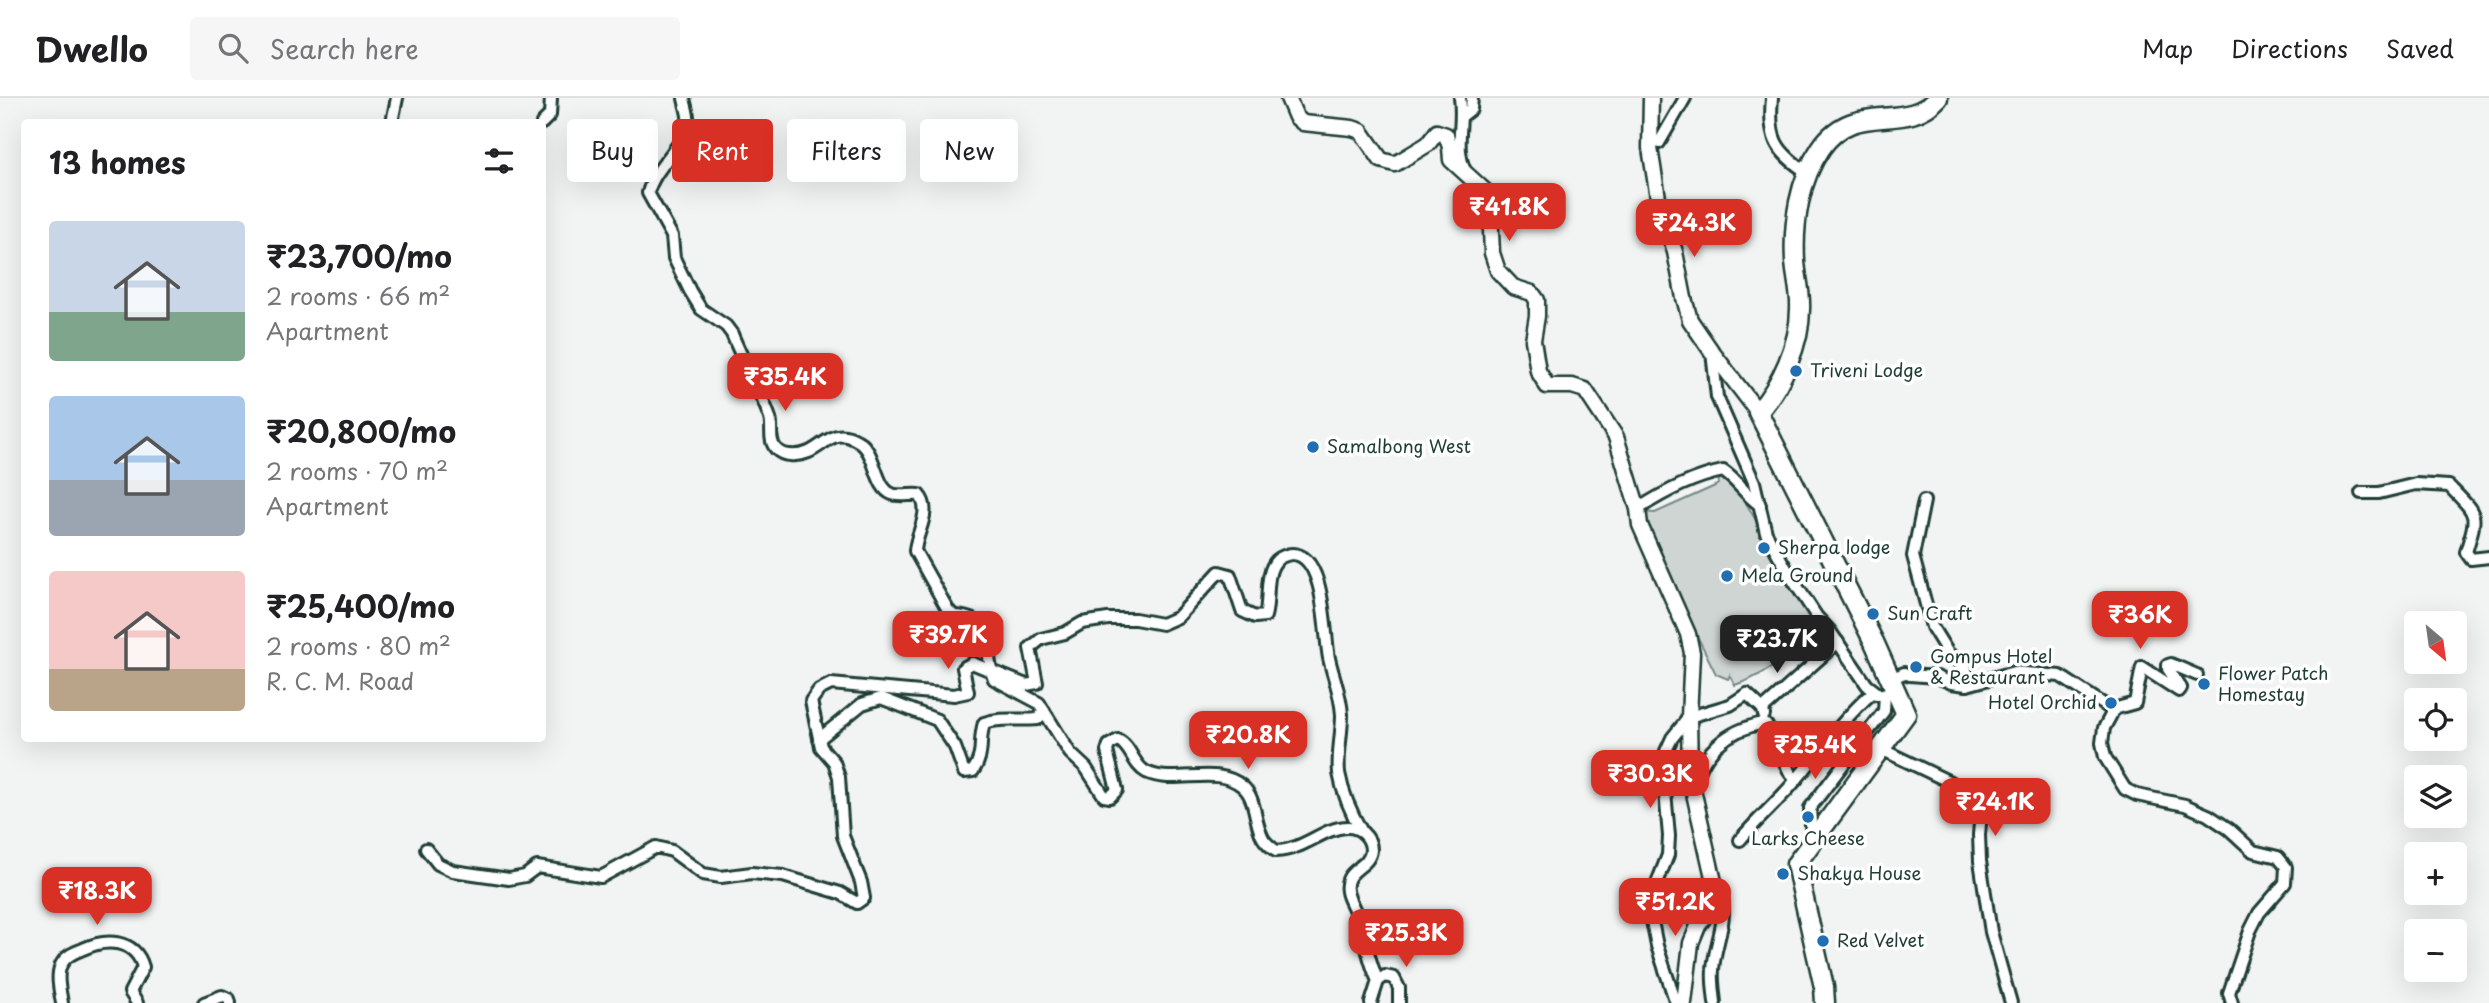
<!DOCTYPE html>
<meta charset="utf-8">
<style>
:root{--surface:#fff;--page:#f6f6f6;--text:#202124;--muted:#757577;--line:#e0e0e0;--accent:#d93025}
body{margin:0;font-family:"Playpen Sans",sans-serif;background:var(--page);color:var(--text);height:100vh;display:flex;flex-direction:column;font-size:26px;white-space:nowrap}
*{box-sizing:border-box;margin:0}
p{font-size:23px;color:var(--muted)}
.icon{flex:none;width:38px;height:38px;fill:none;stroke:currentColor;stroke-width:2;stroke-linecap:round;stroke-linejoin:round}
.map{position:relative;flex:1;overflow:hidden}
.details{position:absolute;left:21px;top:21px;width:525px;height:623px;display:flex;flex-direction:column;background:var(--surface);border-radius:7px;box-shadow:0 7px 28px #0002}
.details>*{flex:none}
.top-card{position:absolute;left:567px;top:21px;width:665px;height:63px;display:flex;gap:14px}
.needle{width:46px;rotate:151deg}
.fabs{position:absolute;left:2404px;top:513px;display:grid;gap:14px}
.fabs a{display:grid;place-items:center;width:63px;height:63px;border-radius:7px;background:var(--surface);box-shadow:0 7px 28px #0002;font-size:35px}
.price{position:absolute;translate:-50% -60px;padding:0 16px;border-radius:14px;background:var(--accent);color:#fff;font-size:23px;line-height:46px;filter:drop-shadow(0 2px 4px #0008)}
.price::after{content:'';position:absolute;left:50%;top:42px;width:21px;height:16px;margin-left:-10px;background:inherit;clip-path:polygon(0 0,100% 0,50% 100%)}
.price.on{background:#222;color:#fff}
ul{padding:0;list-style:none}
li{display:flex;align-items:center;gap:21px;height:175px;padding:0 28px}
li span{display:grid;place-items:center;flex:none;width:196px;height:140px;border-radius:7px;color:#555}
li>.icon{margin-inline-start:auto}
span .icon{width:84px;height:84px;fill:#fffc;stroke-width:1}
li b{font-size:30px}
h2{display:flex;justify-content:space-between;align-items:center;height:84px;padding:0 28px;font-size:30px}
.tag{padding:0 24px;border-radius:7px;background:var(--surface);box-shadow:0 7px 28px #0002;font-size:24px;line-height:63px}
.tag.on{background:var(--accent);color:#fff}
header{display:flex;align-items:center;gap:42px;box-sizing:border-box;height:98px;padding:0 35px;background:var(--surface);border-bottom:2px solid var(--line)}
header strong{font-size:33px}
nav{display:flex;gap:38px;margin-inline-start:auto;font-size:24px}
.search{width:490px;height:63px;background:var(--page);display:flex;align-items:center;gap:18px;box-sizing:border-box;padding:0 24px;border-radius:7px;color:var(--muted);font-size:26px}
.map>svg:first-child{display:block}
</style>
<header>
<strong>Dwello</strong>
<div class="search"><svg class="icon" aria-label="search" viewBox="0 0 24 24"><circle cx="10" cy="10" r="6"/><path d="M15 15l6 6"/></svg>Search here</div>
<nav><a>Map</a><a>Directions</a><a>Saved</a></nav>
</header>
<div class="map">
<svg width="2489" height="905" viewBox="0 0 2489 905">
<rect width="100%" height="100%" fill="#f2f3f3"/>
<filter id="ink" filterUnits="userSpaceOnUse"><feTurbulence type="fractalNoise" baseFrequency=".0143" numOctaves="2"/><feDisplacementMap in="SourceGraphic" scale="14" xChannelSelector="R" yChannelSelector="G"/><feConvolveMatrix kernelMatrix="1 2 1 2 8 2 1 2 1" color-interpolation-filters="sRGB"/></filter>
<g filter="url(#ink)">
<path fill="#ced5d3" stroke="#768984" stroke-width="2" d="M1720,378L1736,387L1815,528C1794,556 1769,576 1735,587L1730,577L1728,581L1716,576L1642,427V414L1655,415L1715,388L1718,386Z"/>
<g fill="none" stroke-linecap="round" stroke-linejoin="round">
<defs>
<g id="minor">
<path d="M684,0C685,7 689,16 688,22C685,49 655,67 648,95L672,138L674,160L690,193L701,211L726,228L732,236C743,264 760,291 770,320C773,330 768,342 776,351C780,355 785,357 790,357C823,360 827,324 858,343C877,354 874,389 892,396C899,399 911,396 919,397C933,413 916,434 915,453L948,512L954,518C996,519 983,553 994,581L1039,605L1070,655L1086,670L1104,698L1110,699L1117,692L1107,653L1109,647L1118,642C1131,648 1133,667 1146,674C1175,688 1216,666 1242,688C1256,699 1254,722 1262,738C1264,744 1271,749 1276,753C1304,752 1323,730 1346,729C1359,728 1371,739 1371,752C1370,768 1348,771 1347,786C1345,795 1351,804 1354,811C1365,834 1367,860 1378,883L1371,905"/>
<path d="M1460,0C1464,26 1454,48 1465,73"/>
<path d="M1772,0C1768,40 1775,53 1808,75"/>
<path d="M1462,18L1471,11L1472,0"/>
<path d="M392,24L397,0"/>
<path d="M542,25L550,17L551,0"/>
<path d="M1659,45L1685,0"/>
<path d="M1712,254L1717,299L1754,384L1766,435L1791,479L1817,519L1830,533L1867,587L1880,597L1895,592"/>
<path d="M2361,395H2379L2416,386L2449,388C2478,418 2478,414 2466,454L2471,461L2489,459"/>
<path d="M1924,403L1913,458L1932,529L1948,555L1966,570L1967,587"/>
<path d="M1638,411C1664,394 1693,379 1723,373C1738,383 1745,397 1760,407"/>
<path d="M1891,581L1904,575L1910,577L1937,579L1951,585L1967,587L2014,574L2060,578L2111,611V617L2104,630L2102,645L2105,659L2125,691L2137,697L2185,707L2208,717L2229,731L2253,753L2278,759L2286,769L2285,785L2259,815L2250,833L2229,895L2232,905"/>
<path d="M2111,614L2117,610L2135,605L2142,569L2179,593L2181,590L2168,571V567L2171,566L2197,577"/>
<path d="M1764,617L1763,611L1838,544"/>
<path d="M819,641L862,606L881,600L937,622L955,649L964,674L973,673C985,655 978,644 984,625C1001,619 1019,623 1038,621L1044,613"/>
<path d="M1881,651L1950,684L1973,698L1981,714L1979,737L1980,763L1991,834L2011,905"/>
<path d="M1694,691C1701,654 1727,632 1764,625L1767,628L1790,675L1796,682"/>
<path d="M1740,742C1757,721 1779,703 1796,682C1821,652 1843,621 1872,595L1880,597"/>
<path d="M1812,743L1810,710L1884,613L1885,596"/>
<path d="M426,751L438,766L453,773L509,781L525,778L537,769L601,779L656,749L672,753L703,776L721,779L752,775L783,778L840,795L857,805L864,800L861,784L843,738L839,679L834,664L821,649L811,603L819,592L831,586L954,597L968,594L963,570L972,565L1026,587L1037,585L1030,550L1041,541L1065,535L1082,525L1108,521H1135L1162,526L1178,519L1219,474L1230,477L1242,513L1255,519L1265,518C1270,502 1264,475 1277,462C1280,459 1288,456 1292,456C1326,456 1324,537 1329,560C1333,579 1341,596 1342,617C1342,636 1337,656 1339,675C1343,697 1351,715 1362,734"/>
<path d="M1378,883L1385,878L1394,880L1399,890V905"/>
<path d="M62,905C60,893 56,878 61,867C66,857 74,855 83,851C106,840 135,841 143,869L130,894L137,905"/>
<path d="M204,905L222,898L229,901L230,905"/>
<path d="M1676,905L1657,848L1651,818L1657,785L1668,757L1669,738L1663,672L1666,653L1672,640L1689,619L1730,607L1747,596L1763,611"/>
<path d="M1715,905C1714,894 1712,882 1713,872C1715,843 1728,826 1721,795"/>
</g>
<g id="tertiary">
<path d="M1288,0L1296,19L1303,25L1352,30L1361,33L1381,62L1395,66L1428,46L1437,34L1446,37L1450,49L1451,62L1485,93L1490,110L1492,155L1498,173L1513,189L1532,195L1537,202V218L1533,242L1538,273L1547,288H1572L1585,292L1616,339L1638,411L1640,427L1688,536L1692,555L1689,619L1690,678L1715,788L1721,795L1698,828L1691,845L1684,905"/>
<path d="M1651,0L1650,50L1659,106L1675,154L1684,200L1690,222L1712,254L1758,314"/>
</g>
<path id="primary" d="M1825,905L1824,889L1796,766L1906,616L1874,544L1758,314C1781,288 1800,246 1800,211C1801,195 1796,179 1795,163C1793,125 1799,82 1821,50C1855,0 1904,37 1938,0"/>
</defs>
<use href="#minor" stroke="#1f3d34" stroke-width="16"/>
<use href="#tertiary" stroke="#1f3d34" stroke-width="19"/>
<use href="#primary" stroke="#1f3d34" stroke-width="23"/>
<use href="#minor" stroke="#fff" stroke-width="10"/>
<use href="#tertiary" stroke="#fff" stroke-width="14"/>
<use href="#primary" stroke="#fff" stroke-width="18"/>
</g>
</g>
<g fill="#1f6fb2" stroke="#fff" stroke-width="2.5">
<circle cx="1796" cy="273" r="7"/>
<circle cx="1313" cy="349" r="7"/>
<circle cx="1764" cy="450" r="7"/>
<circle cx="1727" cy="478" r="7"/>
<circle cx="1873" cy="516" r="7"/>
<circle cx="1916" cy="569" r="7"/>
<circle cx="2204" cy="586" r="7"/>
<circle cx="2111" cy="605" r="7"/>
<circle cx="1808" cy="719" r="7"/>
<circle cx="1783" cy="776" r="7"/>
<circle cx="1823" cy="843" r="7"/>
</g>
<g text-anchor="middle" stroke-width="7" stroke-linejoin="round" paint-order="stroke">
<g font-size="18" fill="#1f3d34" stroke="#fff" text-anchor="start">
<text x="1810" y="279">Triveni Lodge</text>
<text x="1327" y="355">Samalbong West</text>
<text x="1778" y="456">Sherpa lodge</text>
<text x="1741" y="484">Mela Ground</text>
<text x="1887" y="522">Sun Craft</text>
<text x="1930" y="565">Gompus Hotel<tspan x="1930" dy="21">&amp; Restaurant</tspan></text>
<text x="2218" y="582">Flower Patch<tspan x="2218" dy="21">Homestay</tspan></text>
<text x="2097" y="611" text-anchor="end">Hotel Orchid</text>
<text x="1808" y="747" text-anchor="middle">Larks Cheese</text>
<text x="1797" y="782">Shakya House</text>
<text x="1837" y="849">Red Velvet</text>
</g>
</g>
</svg>
<div class="fabs">
<a><svg class="needle" viewBox="-14 -14 28 28"><path d="M0-13l5 13h-10z" fill="#e53935"/><path d="M0 13l5-13h-10z" fill="#757577"/></svg></a>
<a><svg class="icon" aria-label="locate" viewBox="0 0 24 24"><circle cx="12" cy="12" r="6"/><path d="M12 2v4M12 18v4M2 12h4M18 12h4"/></svg></a>
<a><svg class="icon" aria-label="layers" viewBox="0 0 24 24"><path d="M12 4l9 5-9 5-9-5zM3 14l9 5 9-5"/></svg></a>
<a>+</a>
<a>−</a>
</div>
<b class="price" style="left:1509px;top:145px">₹41.8K</b>
<b class="price" style="left:1694px;top:161px">₹24.3K</b>
<b class="price" style="left:785px;top:315px">₹35.4K</b>
<b class="price" style="left:2140px;top:553px">₹36K</b>
<b class="price" style="left:948px;top:573px">₹39.7K</b>
<b class="price on" style="left:1777px;top:577px">₹23.7K</b>
<b class="price" style="left:1248px;top:673px">₹20.8K</b>
<b class="price" style="left:1815px;top:683px">₹25.4K</b>
<b class="price" style="left:1650px;top:712px">₹30.3K</b>
<b class="price" style="left:1995px;top:740px">₹24.1K</b>
<b class="price" style="left:97px;top:829px">₹18.3K</b>
<b class="price" style="left:1675px;top:840px">₹51.2K</b>
<b class="price" style="left:1406px;top:871px">₹25.3K</b>
<div class="top-card">
<a class="tag">Buy</a>
<a class="tag on">Rent</a>
<a class="tag">Filters</a>
<a class="tag">New</a>
</div>
<section class="details">
<h2>13 homes<svg class="icon" aria-label="filters" viewBox="0 0 24 24"><path d="M4 7h16M4 17h16"/><circle cx="9" cy="7" r="2"/><circle cx="15" cy="17" r="2"/></svg></h2>
<ul>
<li><span style="background:linear-gradient(#c9d6e8 65%,#7fa58c 0)"><svg class="icon" aria-label="home" viewBox="0 0 24 24"><path d="M3 11l9-7 9 7M6 9v11h12V9"/></svg></span><div><b>₹23,700/mo</b><p>2 rooms · 66 m²</p><p>Apartment</p></div></li>
<li><span style="background:linear-gradient(#a9c7e8 60%,#9aa5b1 0)"><svg class="icon" aria-label="home" viewBox="0 0 24 24"><path d="M3 11l9-7 9 7M6 9v11h12V9"/></svg></span><div><b>₹20,800/mo</b><p>2 rooms · 70 m²</p><p>Apartment</p></div></li>
<li><span style="background:linear-gradient(#f6c9c9 70%,#b9a48a 0)"><svg class="icon" aria-label="home" viewBox="0 0 24 24"><path d="M3 11l9-7 9 7M6 9v11h12V9"/></svg></span><div><b>₹25,400/mo</b><p>2 rooms · 80 m²</p><p>R. C. M. Road</p></div></li>
</ul>
</section>
</div>
